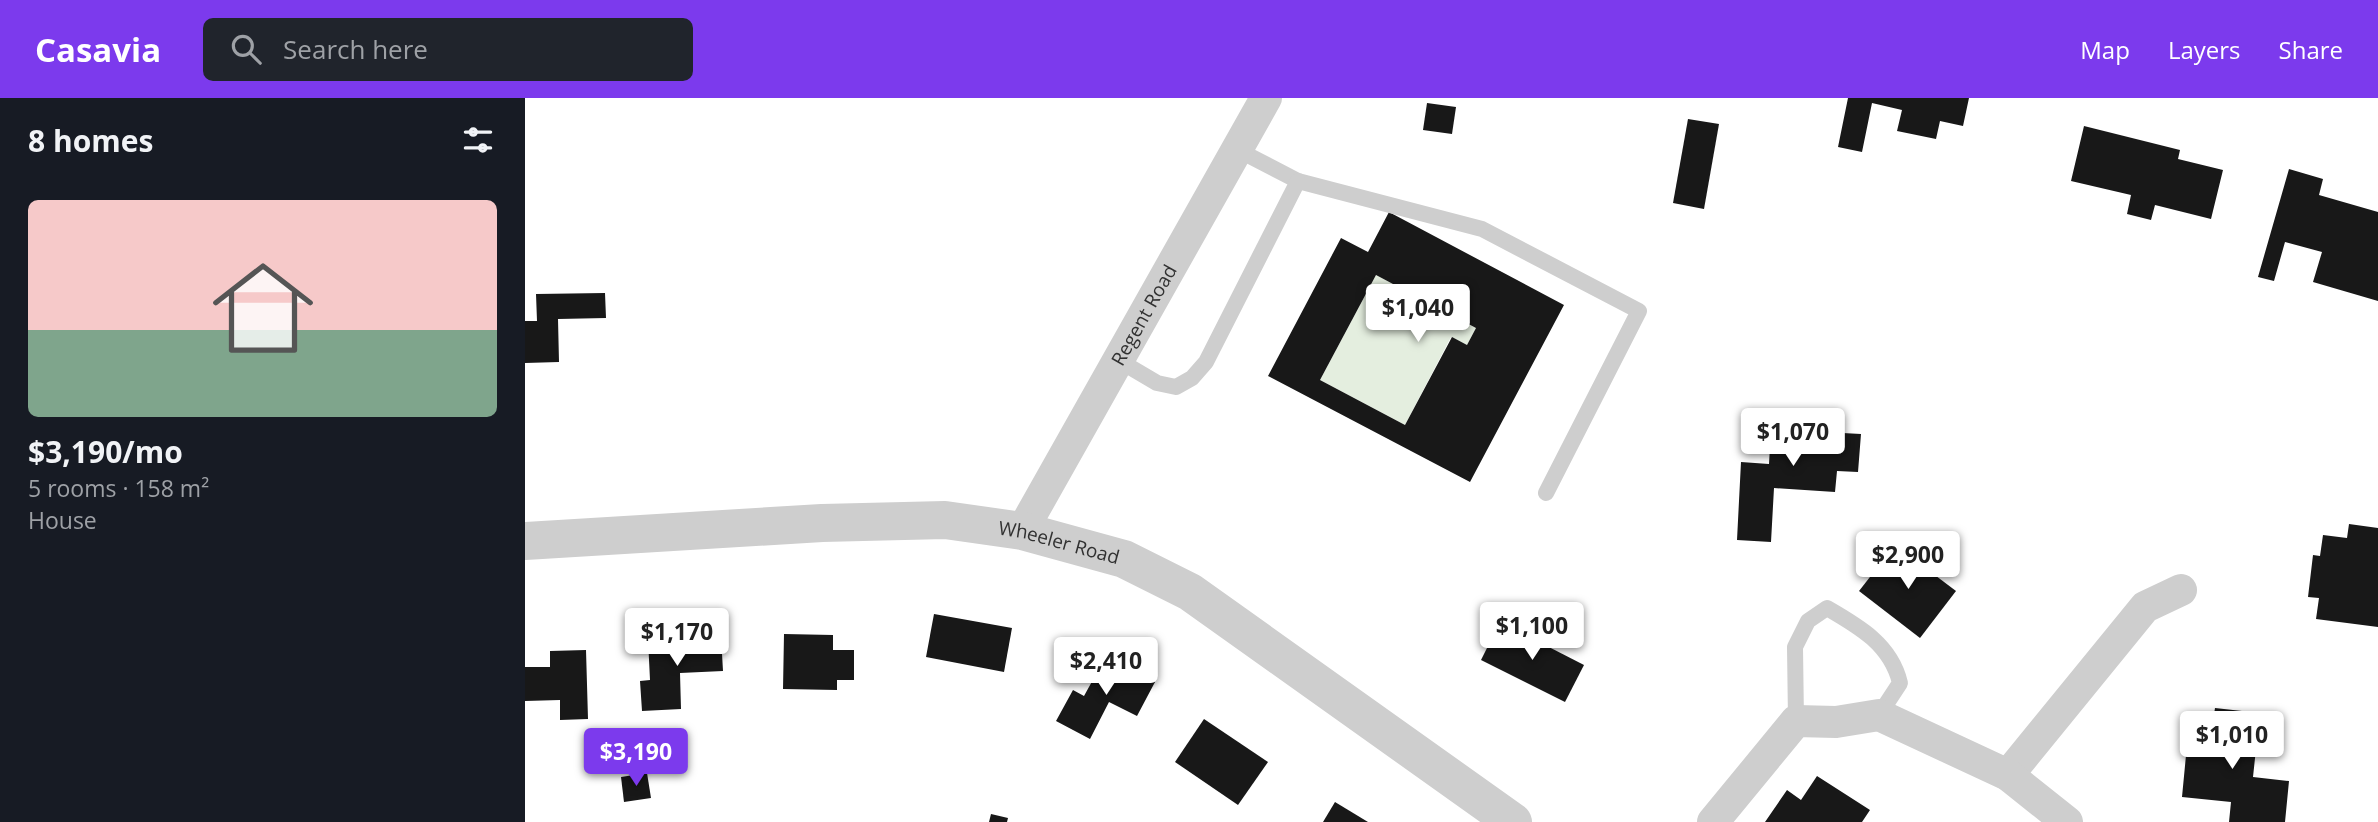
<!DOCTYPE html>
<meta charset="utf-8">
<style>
:root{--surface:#171b24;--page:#20242c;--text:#f1f3f6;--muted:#9ea1a6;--line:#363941;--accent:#7c3aed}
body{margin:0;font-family:"Open Sans",sans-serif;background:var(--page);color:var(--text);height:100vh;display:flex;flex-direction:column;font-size:26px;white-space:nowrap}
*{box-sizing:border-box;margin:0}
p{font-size:23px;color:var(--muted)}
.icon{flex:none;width:38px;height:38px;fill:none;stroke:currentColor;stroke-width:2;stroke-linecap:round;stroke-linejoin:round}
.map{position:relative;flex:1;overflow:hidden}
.sheet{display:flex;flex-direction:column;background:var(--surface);width:525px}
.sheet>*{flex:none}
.price{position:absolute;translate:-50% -60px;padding:0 16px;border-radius:7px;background:#fff;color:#222;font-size:23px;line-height:46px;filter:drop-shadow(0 2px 4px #0008)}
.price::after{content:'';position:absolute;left:50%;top:42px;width:21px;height:16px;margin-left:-10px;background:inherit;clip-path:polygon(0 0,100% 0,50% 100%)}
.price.on{background:var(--accent);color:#fff}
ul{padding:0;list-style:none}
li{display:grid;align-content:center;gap:14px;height:371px;padding:0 28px}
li+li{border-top:2px solid var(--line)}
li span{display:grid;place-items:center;height:217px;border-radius:10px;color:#555}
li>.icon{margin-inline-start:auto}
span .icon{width:126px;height:126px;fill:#fffc;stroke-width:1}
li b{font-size:30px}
h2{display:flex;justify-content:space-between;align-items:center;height:84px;padding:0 28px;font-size:30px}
header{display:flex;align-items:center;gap:42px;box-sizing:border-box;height:98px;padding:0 35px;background:var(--accent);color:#fff}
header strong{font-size:33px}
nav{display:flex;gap:38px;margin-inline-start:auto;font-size:24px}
.search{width:490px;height:63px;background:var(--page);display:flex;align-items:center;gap:18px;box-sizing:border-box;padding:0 24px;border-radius:10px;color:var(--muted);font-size:26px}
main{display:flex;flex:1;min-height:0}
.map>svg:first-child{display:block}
</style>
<header>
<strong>Casavia</strong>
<div class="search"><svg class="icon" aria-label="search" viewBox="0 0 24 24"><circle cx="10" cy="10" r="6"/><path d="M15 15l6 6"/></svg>Search here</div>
<nav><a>Map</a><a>Layers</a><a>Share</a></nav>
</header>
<main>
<section class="sheet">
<h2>8 homes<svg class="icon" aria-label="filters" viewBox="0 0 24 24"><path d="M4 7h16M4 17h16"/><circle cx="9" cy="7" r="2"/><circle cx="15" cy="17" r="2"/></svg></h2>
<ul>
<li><span style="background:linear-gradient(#f6c9c9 60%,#7fa58c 0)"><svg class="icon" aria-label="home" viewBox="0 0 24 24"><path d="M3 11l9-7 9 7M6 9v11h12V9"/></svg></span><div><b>$3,190/mo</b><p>5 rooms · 158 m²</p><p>House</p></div></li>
</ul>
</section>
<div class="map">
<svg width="1853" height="724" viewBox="0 0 1853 724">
<rect width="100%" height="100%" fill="#fff"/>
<path fill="#e4eedf" d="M851,177L951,230L942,247L926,239L880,327L795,282Z"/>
<g fill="#181818" fill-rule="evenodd">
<path d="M1323,0H1444L1438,28L1415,23L1411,41L1372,33L1377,12L1347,5L1337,54L1313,49Z"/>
<path d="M902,5L931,9L927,36L898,32Z"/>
<path d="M1163,21L1194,26L1179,111L1148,105Z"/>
<path d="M1559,28L1655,52L1653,61L1698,72L1686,121L1630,107L1626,122L1602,116L1606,97L1546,83Z"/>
<path d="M1764,71L1798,81L1794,97L1853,114V203L1788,184L1797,154L1760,144L1749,183L1733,179Z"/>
<path d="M864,114L1039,207L945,384L743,278L816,140L843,154ZM851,177L951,230L942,247L927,239L880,327L795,282Z"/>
<path d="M80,195L81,220L33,221L34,264L0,265V223H12L11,196Z"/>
<path d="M1247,312L1300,316L1299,334L1336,336L1333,374L1312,373L1310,394L1249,390L1246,444L1212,442L1216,364L1244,366Z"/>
<path d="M1824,426L1853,430V529L1791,521L1794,500L1783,499L1788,457L1795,458L1798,437L1822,440Z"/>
<path d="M1370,447L1431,493L1395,540L1334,493Z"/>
<path d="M409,516L487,530L479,574L401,559Z"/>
<path d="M975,524L1059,567L1040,604L956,562Z"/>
<path d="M259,536L308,537V552H329V582H312V592L258,591Z"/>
<path d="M196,538L198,573L155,575L156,611L117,613L115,583L125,582L123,541Z"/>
<path d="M61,552L63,621L35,622V602L0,603V569H25V553Z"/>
<path d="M581,558L630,584L612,618L584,604L565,641L531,623L548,592L559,598Z"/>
<path d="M1690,610L1717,613L1716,631L1733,632L1728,679L1764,683L1760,724H1704L1706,704L1657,699L1664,626L1687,629Z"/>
<path d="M679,621L743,664L713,707L650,664Z"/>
<path d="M122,675L126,700L99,704L96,679Z"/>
<path d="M1292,678L1345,712L1337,724H1240L1262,692L1276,702Z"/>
<path d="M810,704L843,724H798Z"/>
<path d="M466,716L483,720L482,724H464Z"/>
</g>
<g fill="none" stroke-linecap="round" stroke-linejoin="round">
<g stroke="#cecece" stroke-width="16">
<path d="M713,52L773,83L957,131L1114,213L1021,395"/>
<path d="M593,262L632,285L651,289L667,280L681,264L773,83"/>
<path d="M1271,623L1270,549L1283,523L1302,510C1335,529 1366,547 1375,585L1354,617"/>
</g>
<g stroke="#cecece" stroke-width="32">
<path id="s1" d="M497,433L741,0"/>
<path d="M1483,677L1620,509L1656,492"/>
<path d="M1188,724L1271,623L1311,624L1354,617L1483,677L1542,724"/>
</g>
<path stroke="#cecece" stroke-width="38" id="s2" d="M0,443L297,425L420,422L497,433L599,461L665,494L988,724"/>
</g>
<g text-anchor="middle" stroke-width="7" stroke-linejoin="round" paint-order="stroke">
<g font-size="19" fill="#313131" stroke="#fff">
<text dy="7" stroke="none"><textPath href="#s1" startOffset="248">Regent Road</textPath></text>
<text dy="7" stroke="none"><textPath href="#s2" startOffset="537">Wheeler Road</textPath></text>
</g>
</g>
</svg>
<b class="price" style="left:893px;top:246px">$1,040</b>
<b class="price" style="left:1268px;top:370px">$1,070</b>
<b class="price" style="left:1383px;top:493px">$2,900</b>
<b class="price" style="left:1007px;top:564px">$1,100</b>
<b class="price" style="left:152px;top:570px">$1,170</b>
<b class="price" style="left:581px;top:599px">$2,410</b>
<b class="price" style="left:1707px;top:673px">$1,010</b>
<b class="price on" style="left:111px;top:690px">$3,190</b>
</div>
</main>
